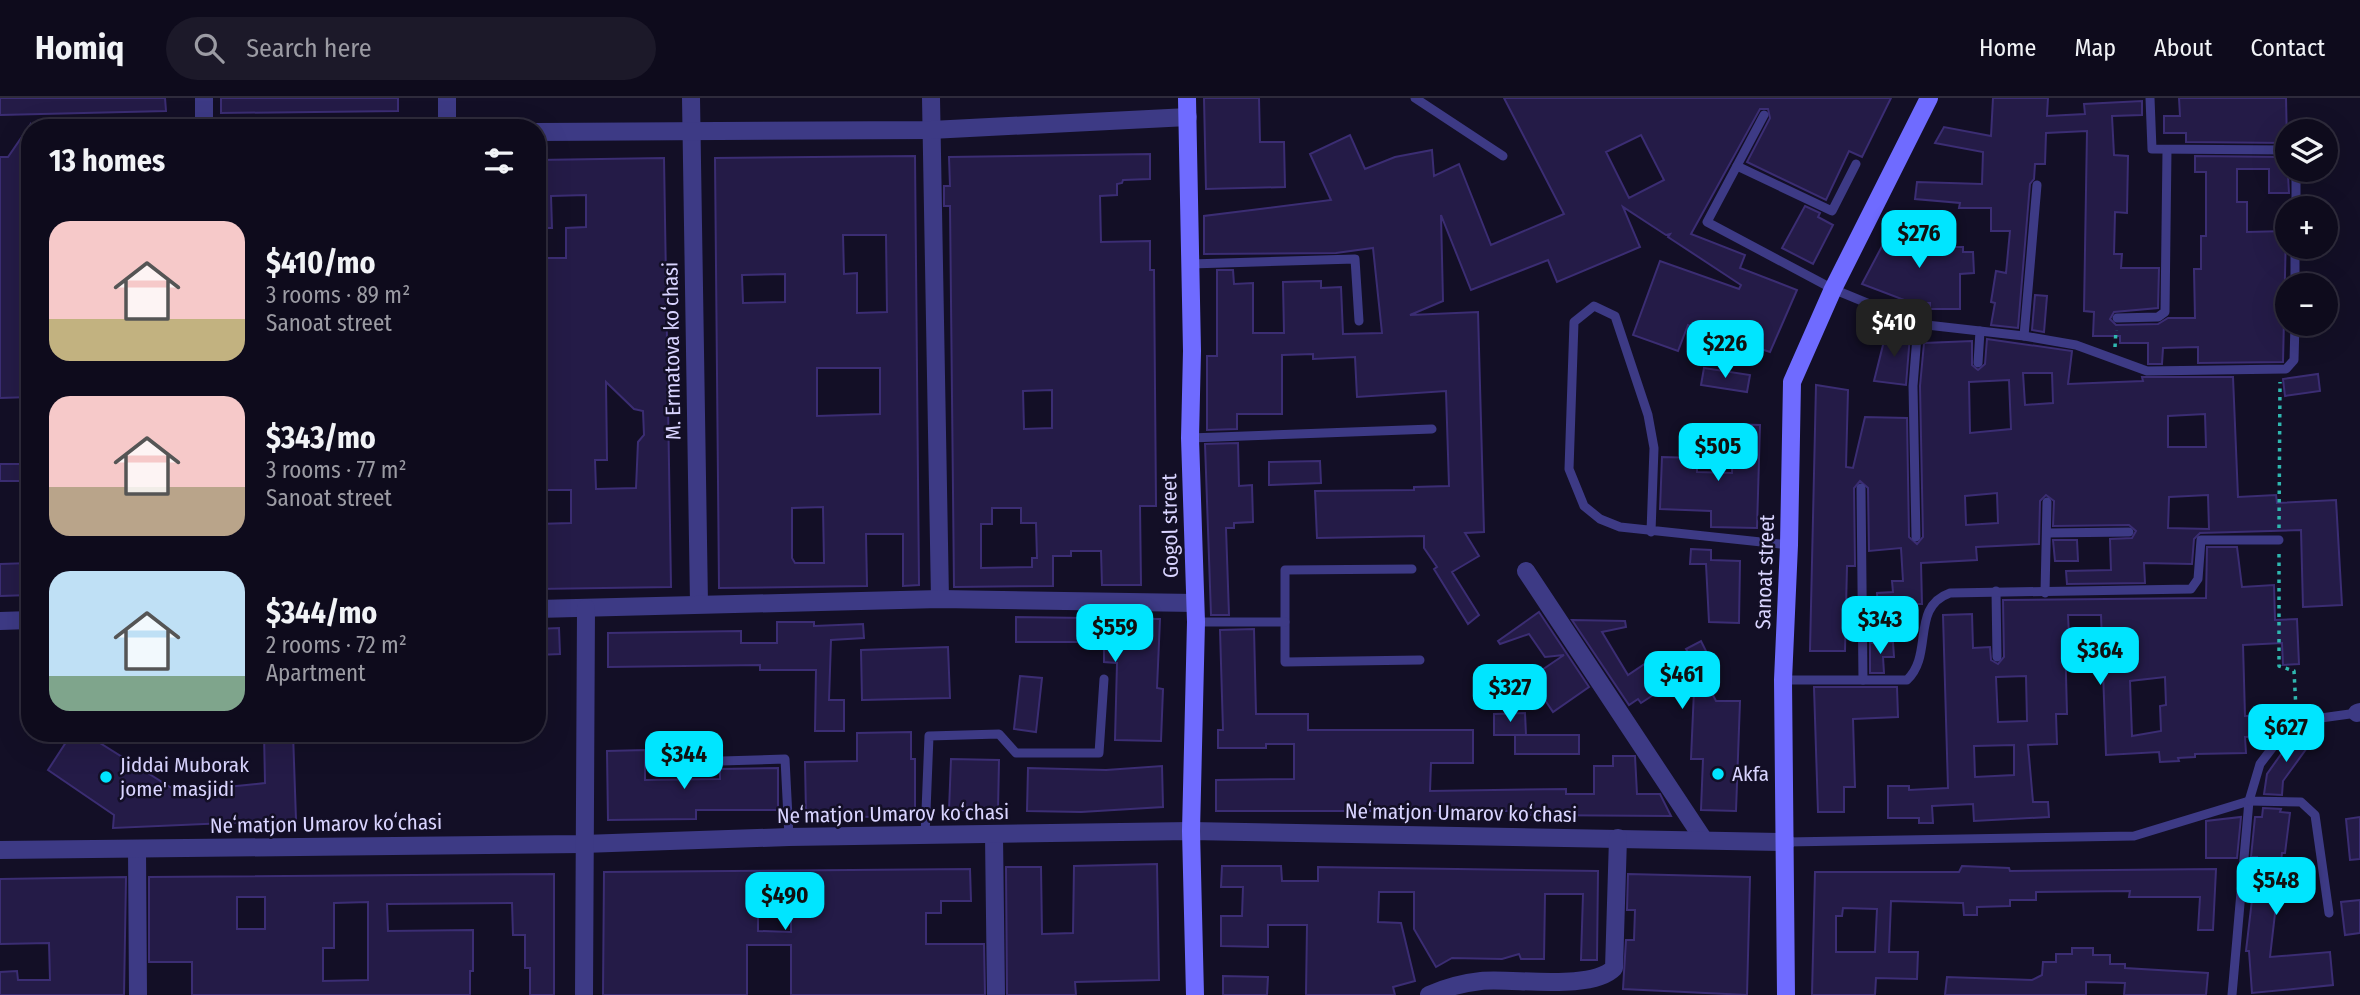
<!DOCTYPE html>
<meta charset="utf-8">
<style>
:root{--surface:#0e0b1c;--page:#1c1929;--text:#f1f3f6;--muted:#9b9ba3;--line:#2e2b3b;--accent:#00e5ff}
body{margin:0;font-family:"Fira Sans Condensed",sans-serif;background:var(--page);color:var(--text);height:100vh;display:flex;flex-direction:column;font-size:26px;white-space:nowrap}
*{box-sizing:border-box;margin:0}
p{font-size:23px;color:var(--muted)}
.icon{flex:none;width:38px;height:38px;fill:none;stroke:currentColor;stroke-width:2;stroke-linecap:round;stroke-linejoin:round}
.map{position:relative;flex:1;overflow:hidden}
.panel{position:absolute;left:21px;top:21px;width:525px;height:623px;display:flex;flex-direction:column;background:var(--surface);border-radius:28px;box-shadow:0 7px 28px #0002,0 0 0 2px var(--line)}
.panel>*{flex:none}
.fabs{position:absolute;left:2275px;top:21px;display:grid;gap:14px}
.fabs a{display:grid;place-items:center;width:63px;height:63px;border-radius:50%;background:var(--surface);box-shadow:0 7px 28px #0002,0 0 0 2px var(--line);font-size:35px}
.price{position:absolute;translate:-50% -60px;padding:0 16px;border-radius:14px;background:var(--accent);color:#111;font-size:23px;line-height:46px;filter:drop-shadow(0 2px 4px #0008)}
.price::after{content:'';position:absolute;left:50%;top:42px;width:21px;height:16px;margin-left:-10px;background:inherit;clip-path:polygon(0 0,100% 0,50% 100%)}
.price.selected{background:#222;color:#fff}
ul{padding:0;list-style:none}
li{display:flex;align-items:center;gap:21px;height:175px;padding:0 28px}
li span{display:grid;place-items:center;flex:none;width:196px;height:140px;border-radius:21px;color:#555}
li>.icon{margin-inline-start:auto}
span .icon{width:84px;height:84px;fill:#fffc;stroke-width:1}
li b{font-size:30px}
h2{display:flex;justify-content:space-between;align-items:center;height:84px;padding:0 28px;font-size:30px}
header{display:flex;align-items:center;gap:42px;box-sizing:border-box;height:98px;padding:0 35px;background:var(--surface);border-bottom:2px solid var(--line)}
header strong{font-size:33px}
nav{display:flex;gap:38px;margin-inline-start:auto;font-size:24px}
.search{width:490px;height:63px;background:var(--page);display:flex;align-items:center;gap:18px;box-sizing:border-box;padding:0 24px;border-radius:38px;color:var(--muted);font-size:26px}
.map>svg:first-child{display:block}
</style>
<header>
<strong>Homiq</strong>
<div class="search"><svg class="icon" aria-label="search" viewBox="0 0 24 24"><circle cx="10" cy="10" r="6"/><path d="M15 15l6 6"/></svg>Search here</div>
<nav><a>Home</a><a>Map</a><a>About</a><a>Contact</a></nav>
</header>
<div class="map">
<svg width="2360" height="897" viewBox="0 0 2360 897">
<rect width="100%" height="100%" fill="#130f26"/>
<g fill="#241b47" stroke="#3b2d73" stroke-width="2" fill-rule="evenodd">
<path d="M0,0H165L166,13L0,17Z"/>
<path d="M221,0H398V13L221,15Z"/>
<path d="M1204,0H1259L1260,44H1284L1285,89L1206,91Z"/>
<path d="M1504,0H1891L1862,59L1849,53L1826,102L1747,64L1770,20L1768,11H1760L1691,136L1745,157L1740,170L1797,192L1770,254L1688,227L1678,253L1633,237L1660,163L1739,191L1741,187L1668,139L1670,136L1666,137L1623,109L1640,149L1557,184L1548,162L1471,192L1441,117L1443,203L1410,217L1478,214L1484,434L1465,435L1479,458L1452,474L1479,517L1468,526L1434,471L1437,469L1424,450V438L1317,440L1315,393L1414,392V389L1449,388L1446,293L1357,299L1355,259L1313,261V256L1282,257V316H1237V331L1207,332V258H1217V172H1233L1234,186L1253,185V235H1284L1283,184L1321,183V190L1341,189L1343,236L1382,235L1373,150L1336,155L1204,156V118L1331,102L1310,56L1350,37L1365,71L1395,59L1432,52L1434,78L1459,66L1491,147L1564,116ZM1641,37L1664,82L1629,100L1606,54Z"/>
<path d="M1993,0H2048L2047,18L2085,16L2084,6L2142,3V17L2112,18L2114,57L2128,58L2127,115L2115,114L2114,156H2122L2121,170H2159L2158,210L2114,214L2110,221L2116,227L2158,226L2168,220H2195L2194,171H2201V138H2206V74H2195V58L2287,59L2289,95H2269V71H2237V104H2247V134L2286,133L2283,264L2198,265V249L2163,250L2162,266H2148V245H2120V238H2093L2094,214L2084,213L2087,33L2046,35L2045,66H2035L2034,81L2030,86L2018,230L1991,227L1995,205L1991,204L1996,173L2006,175L2010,133H1991V110H1959L1960,105L1915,101L1917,84L1982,86L1983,54L1935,45L1944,29L1991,38Z"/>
<path d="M2179,0H2286L2287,45L2186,44V35H2164V18H2180Z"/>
<path d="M30,27V299L0,300V59H8Z"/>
<path d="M1150,56V81L1123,82L1122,85L1117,86V97L1100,98L1101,144L1150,143V172H1154L1156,408H1140L1141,487H1102L1101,453H1071V458H1053V488L954,489L950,108H944V88H950L949,59ZM1052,292V330L1024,331L1023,293ZM992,410H1021V425H1036L1037,460H1032V469L981,470V426H992Z"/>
<path d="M915,58L919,487L903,488V436H866L867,488L719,490L715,60ZM843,137H886L887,214L857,215V175L844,176ZM785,176V204L743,205L742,177ZM817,270H880V316L817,318ZM823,409L824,465H795L792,460V410Z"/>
<path d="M664,60L671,489L537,491V426L571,425V392H544L543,338H537V172H540V160H566V130L586,129V97L551,98L552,130H537V62ZM606,284L634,311L643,313L644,337L638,344L636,390L596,391L595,362H607Z"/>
<path d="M1805,108L1820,115L1818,119L1833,127L1813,166L1782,150Z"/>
<path d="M1898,118L1908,123L1903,138L1928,141L1926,149H1963V154H1973L1974,175L1960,176V211H1930V205H1912L1862,186Z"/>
<path d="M2035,197L2047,198L2044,234L2032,232Z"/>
<path d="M1887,231L1910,237L1906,287L1874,283Z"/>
<path d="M1987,241L2072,253L2068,286L2143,283L2142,279H2233L2238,399L2276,397L2277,405L2336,402L2342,507L2303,509L2301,432L2200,435L2194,441L2192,466L2144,465L2145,485L2067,486L2066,473L2111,472L2110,441L2132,440L2136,433L2129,427L2053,428L2054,403L2046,397L2040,403L2039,446L1976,449L1977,462L1921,465L1922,506H1898L1899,516L1878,517L1877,495L1893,494L1892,483H1903L1901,450L1869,453L1868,390L1860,383L1854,390L1855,468H1847L1845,553H1810L1816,287L1848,292L1846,369L1853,370L1865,319L1907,320L1909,439L1917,446L1923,439L1920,288L1924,245L1972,243V267L1978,272L1985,266ZM2023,275H2052L2053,305L2025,307ZM2009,282L2011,331L1970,335L1969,284ZM2205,316L2206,349H2168V318ZM1997,395L1998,425L1966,427L1965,398ZM2208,397L2209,431L2168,430L2169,399Z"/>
<path d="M1704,270L1750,277L1747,294L1701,287Z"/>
<path d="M2318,276L2320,293L2285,298L2283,281Z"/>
<path d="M1725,326L1760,327L1757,430L1711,429V413L1660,411L1662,359L1697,360V374L1732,375L1733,343L1725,342Z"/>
<path d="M1238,345L1239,388L1252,387L1253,424L1234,425V430H1226L1229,517H1211L1205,346Z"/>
<path d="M1320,363L1321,385L1269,387V364Z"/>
<rect x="0" y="366" width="30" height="17"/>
<path d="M2053,442H2077L2078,463H2055Z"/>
<path d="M2207,449H2237L2242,489L2274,487L2275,522L2297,521L2299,566L2283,567L2282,545L2243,547L2245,618L2278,617V631L2272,638L2245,639L2246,655L2195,656V659L2178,660L2179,663L2160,664L2159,654L2106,657L2101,517H2068L2069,538H2065L2067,616H2056L2057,646L2028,647L2033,704H2048L2049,719L1974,723L1973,706L1932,708L1933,725H1919V720H1888V688H1909V692L1948,690L1943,517L1972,516L1973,550L1990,549L1991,562L1998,566L2004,559L2003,502L2206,500ZM2026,578L2027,623L1998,624L1996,579ZM2165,579L2166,607L2160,608L2161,633L2132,638L2130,583ZM2014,647V677L1975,679L1974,648Z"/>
<path d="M1691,451L1711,452V462L1740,463L1739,525L1709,524L1706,466H1690Z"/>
<path d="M30,465V497L0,498V466Z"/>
<path d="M1539,514L1589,589L1553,614L1533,584V578L1564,557L1545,559L1529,536L1500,546L1498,543Z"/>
<path d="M1016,519L1160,521L1157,590L1163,591L1161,643L1115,642L1117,565L1104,564V544H1016Z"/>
<path d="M1572,522L1625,523L1626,529L1602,534L1628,577L1652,561L1661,575L1691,560L1686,551L1701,543L1710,561L1698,568L1716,603H1740L1736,713L1701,712L1703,661H1691L1694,592L1686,597L1678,581L1641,605L1638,601L1629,607Z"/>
<path d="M777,524H814V528L863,526L864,540L831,542L829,602H844V633H815L816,572H760V567L608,569V535L741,533V545H777Z"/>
<path d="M559,530L560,556L537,557V531Z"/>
<path d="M1254,531L1256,616H1308V632H1473V665H1431L1430,693L1566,691V696H1594V668H1613V658H1635L1637,696H1660L1671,718L1513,717V713H1216V682L1294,681V646H1266V650H1218V632H1223L1220,532Z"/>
<path d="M1893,544L1894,559H1883L1884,575H1870V545Z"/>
<path d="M948,549L950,600L862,602L861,552Z"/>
<path d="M1020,578L1042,580L1036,634L1014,631Z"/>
<path d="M1814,589H1897L1898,619L1853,621L1855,689H1844V714H1818Z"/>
<path d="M1525,615L1526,637H1494V616Z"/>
<path d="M2298,632L2312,643L2283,683L2282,697L2264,696L2267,676Z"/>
<path d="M911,634V661H915V718L858,719V714L806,715L805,664L857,663V635Z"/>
<path d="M72,635H84L178,694L265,685L264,635H293L296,722L113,730L114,717L48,672Z"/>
<rect x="1515" y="637" width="64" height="19"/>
<path d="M645,652V682L720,681V671L778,670V712H696V721L608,722L607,653Z"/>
<path d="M951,661L999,662L998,713L949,712Z"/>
<path d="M1162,668L1163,709L1081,714L1027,713L1028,670L1106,672Z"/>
<path d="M2263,710L2281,711L2280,714L2290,715L2285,755H2282L2270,859L2330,854L2333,887L2252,895L2249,853H2246L2257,759H2251L2255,719H2262Z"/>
<path d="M2241,719L2237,760H2206V723Z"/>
<path d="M2360,719V761L2350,762L2346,721Z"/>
<path d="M1157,766L1159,882L1075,884L1076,897H1007L1006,769H1041L1042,836L1073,835L1074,768Z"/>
<path d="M1222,768H1281L1282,783H1318V769L1598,773L1597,862H1581L1583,796H1545L1544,861H1521L1519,856L1502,861L1452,860L1436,869L1414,831V794H1379L1378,824L1401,825L1415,883L1393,889L1395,897H1306L1307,827H1268V849L1221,848V818H1242L1243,789H1221Z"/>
<path d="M1962,768L2009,770L2010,773L2216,771L2213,832H2198L2200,799H2129L2130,793L2036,794V802H2010V808L1977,809V817H1964L1963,805L1891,803L1889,854H1918L1917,881L1876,880L1875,897H1812L1815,774H1959ZM1843,810L1877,811L1875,854H1836V818H1842Z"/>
<path d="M970,771L971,803H941V815H926V846H984L985,897H791V847H747V897H603L604,774ZM758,799L791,800V834L758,833Z"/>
<path d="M554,776V897H530V870H525V837H513L512,805L387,806L388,833L473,832V873H470V897H192V864H149V779ZM237,799H265V831H237ZM368,804V882L323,883V850H334V805Z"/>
<path d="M1628,776L1750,779L1747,897L1623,891L1626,842H1634L1635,812H1627Z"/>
<path d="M126,779L124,897H0V874L17,873L18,882H50L49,845L0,846V781Z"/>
<path d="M2360,802V835L2345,837L2341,804Z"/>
<path d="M2072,850H2093V857H2110V866H2125V870L2208,875L2206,897H2124L2125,885L2086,884V897H1945L1947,879L2032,882L2042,877L2043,864H2056V856H2072Z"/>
<path d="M1223,878L1268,879L1267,897H1223Z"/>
</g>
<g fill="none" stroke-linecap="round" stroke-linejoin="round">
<g stroke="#2fb8b0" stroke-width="3.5" stroke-dasharray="3.5 5" stroke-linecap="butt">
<path d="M2115,249L2116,232"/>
<path d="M2279,430L2280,284"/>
<path d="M2279,456V568L2294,573L2296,611"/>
</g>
<g stroke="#3d3a85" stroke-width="9">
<path d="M1415,0L1503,58"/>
<path d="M2150,0L2152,51L2287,52"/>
<path d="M1764,17L1707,124L1833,191L1918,226L2024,238L2076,247L2147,273L2286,271L2294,262L2295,226"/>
<path d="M1737,68L1832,113L1856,66"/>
<path d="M2296,110V72"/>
<path d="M1191,166L1355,161L1359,223"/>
<path d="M2295,187V149"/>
<path d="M2117,220L2158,219L2165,214L2167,52"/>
<path d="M2024,238L2037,87"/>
<path d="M1978,265L1980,233"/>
<path d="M1190,340L1432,331"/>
<path d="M1861,390L1863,582"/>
<path d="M1651,434L1654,350L1648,317L1615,218L1594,208L1574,224L1569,371L1584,408L1600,421L1620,429L1789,447"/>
<path d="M2047,435L2129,434"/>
<path d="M1916,439L1913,288L1918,226"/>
<path d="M1412,471L1285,472V564L1420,562"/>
<path d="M1996,493L1997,559"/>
<path d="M2045,495L2047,404"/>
<path d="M1196,524H1285"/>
<path d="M1783,582H1907C1934,557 1910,509 1950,495L2191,491L2198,481L2201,442H2279"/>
<path d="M653,665L785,661L789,739"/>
<path d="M925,738L929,638L999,636L1016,655H1099L1104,581"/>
<path d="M1786,744L2134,738L2249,703L2232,897"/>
<path d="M2329,815L2315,717L2301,704L2249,703L2260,666L2292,624L2357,615"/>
</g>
<g stroke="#3d3a85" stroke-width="18">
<path d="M204,0V30"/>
<path d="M447,0V30"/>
<path d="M691,0L699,506"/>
<path d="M931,0L940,501"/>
<path d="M537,34L931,32L1188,19"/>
<path d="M1526,473L1704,742"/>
<path d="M537,511L940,501L1195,505"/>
<path d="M0,523L30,522"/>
<path d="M2357,615L2360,614"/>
<path d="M994,738L996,897"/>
<path d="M137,751L138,897"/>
<path d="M0,752L583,746L789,739L1191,733L1786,744"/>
<path d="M584,897L586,510"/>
<path d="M1429,897C1447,889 1462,885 1481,883C1514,880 1592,893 1614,870L1618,740"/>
</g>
<g stroke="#6f6bff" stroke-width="18">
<path d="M1187,0L1192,253L1190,340L1196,524L1191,733L1195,897"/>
<path d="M1786,897L1783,582L1789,447L1792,284L1833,191L1929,0"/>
</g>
</g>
<g fill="#00e5ff" stroke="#130f26" stroke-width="2.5">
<circle cx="1718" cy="676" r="7"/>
<circle cx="106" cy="679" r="7"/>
</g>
<g text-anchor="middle" stroke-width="5" stroke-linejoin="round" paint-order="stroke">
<g font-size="21" fill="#d9d4ff" stroke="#130f26">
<text transform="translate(672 253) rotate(-91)" y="7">M. Ermatova koʻchasi</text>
<text transform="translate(1170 428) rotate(-91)" y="7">Gogol street</text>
<text transform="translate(1765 474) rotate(-88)" y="7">Sanoat street</text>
<text transform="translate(1461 715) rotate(1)" y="7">Neʻmatjon Umarov koʻchasi</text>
<text transform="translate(893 716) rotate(-1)" y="7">Neʻmatjon Umarov koʻchasi</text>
<text transform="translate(326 726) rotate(-1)" y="7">Neʻmatjon Umarov koʻchasi</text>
</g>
<g font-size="21" fill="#d9d4ff" stroke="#130f26" text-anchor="start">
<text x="120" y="674">Jiddai Muborak<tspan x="120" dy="24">jome' masjidi</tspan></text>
<text x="1732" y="683">Akfa</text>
</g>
</g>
</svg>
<div class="fabs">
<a><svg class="icon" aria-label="layers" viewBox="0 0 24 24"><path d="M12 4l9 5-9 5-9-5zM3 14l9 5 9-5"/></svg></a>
<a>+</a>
<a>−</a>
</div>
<b class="price" style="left:1919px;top:172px">$276</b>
<b class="price selected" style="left:1894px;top:261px">$410</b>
<b class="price" style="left:1725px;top:282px">$226</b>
<b class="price" style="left:1718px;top:385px">$505</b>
<b class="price" style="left:1880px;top:558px">$343</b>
<b class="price" style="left:1115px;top:566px">$559</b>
<b class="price" style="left:2100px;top:589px">$364</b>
<b class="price" style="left:1682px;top:613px">$461</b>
<b class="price" style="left:1510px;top:626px">$327</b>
<b class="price" style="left:2286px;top:666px">$627</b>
<b class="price" style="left:684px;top:693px">$344</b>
<b class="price" style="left:2276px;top:819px">$548</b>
<b class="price" style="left:785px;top:834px">$490</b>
<section class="panel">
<h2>13 homes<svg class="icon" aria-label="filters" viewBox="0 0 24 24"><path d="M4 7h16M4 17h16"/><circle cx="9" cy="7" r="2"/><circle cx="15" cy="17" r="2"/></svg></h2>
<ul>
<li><span style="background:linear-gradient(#f6c9c9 70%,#c2b280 0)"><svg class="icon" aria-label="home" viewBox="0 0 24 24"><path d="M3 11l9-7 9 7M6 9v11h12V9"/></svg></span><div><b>$410/mo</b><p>3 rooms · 89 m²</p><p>Sanoat street</p></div></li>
<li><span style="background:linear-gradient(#f6c9c9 65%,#b9a48a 0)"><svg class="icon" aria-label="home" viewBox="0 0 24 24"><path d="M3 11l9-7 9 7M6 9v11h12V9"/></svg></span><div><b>$343/mo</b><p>3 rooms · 77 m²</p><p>Sanoat street</p></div></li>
<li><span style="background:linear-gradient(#bfe0f5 75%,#7fa58c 0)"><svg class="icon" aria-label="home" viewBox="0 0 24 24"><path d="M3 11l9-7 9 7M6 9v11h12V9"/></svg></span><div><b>$344/mo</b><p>2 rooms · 72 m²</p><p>Apartment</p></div></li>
</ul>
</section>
</div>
